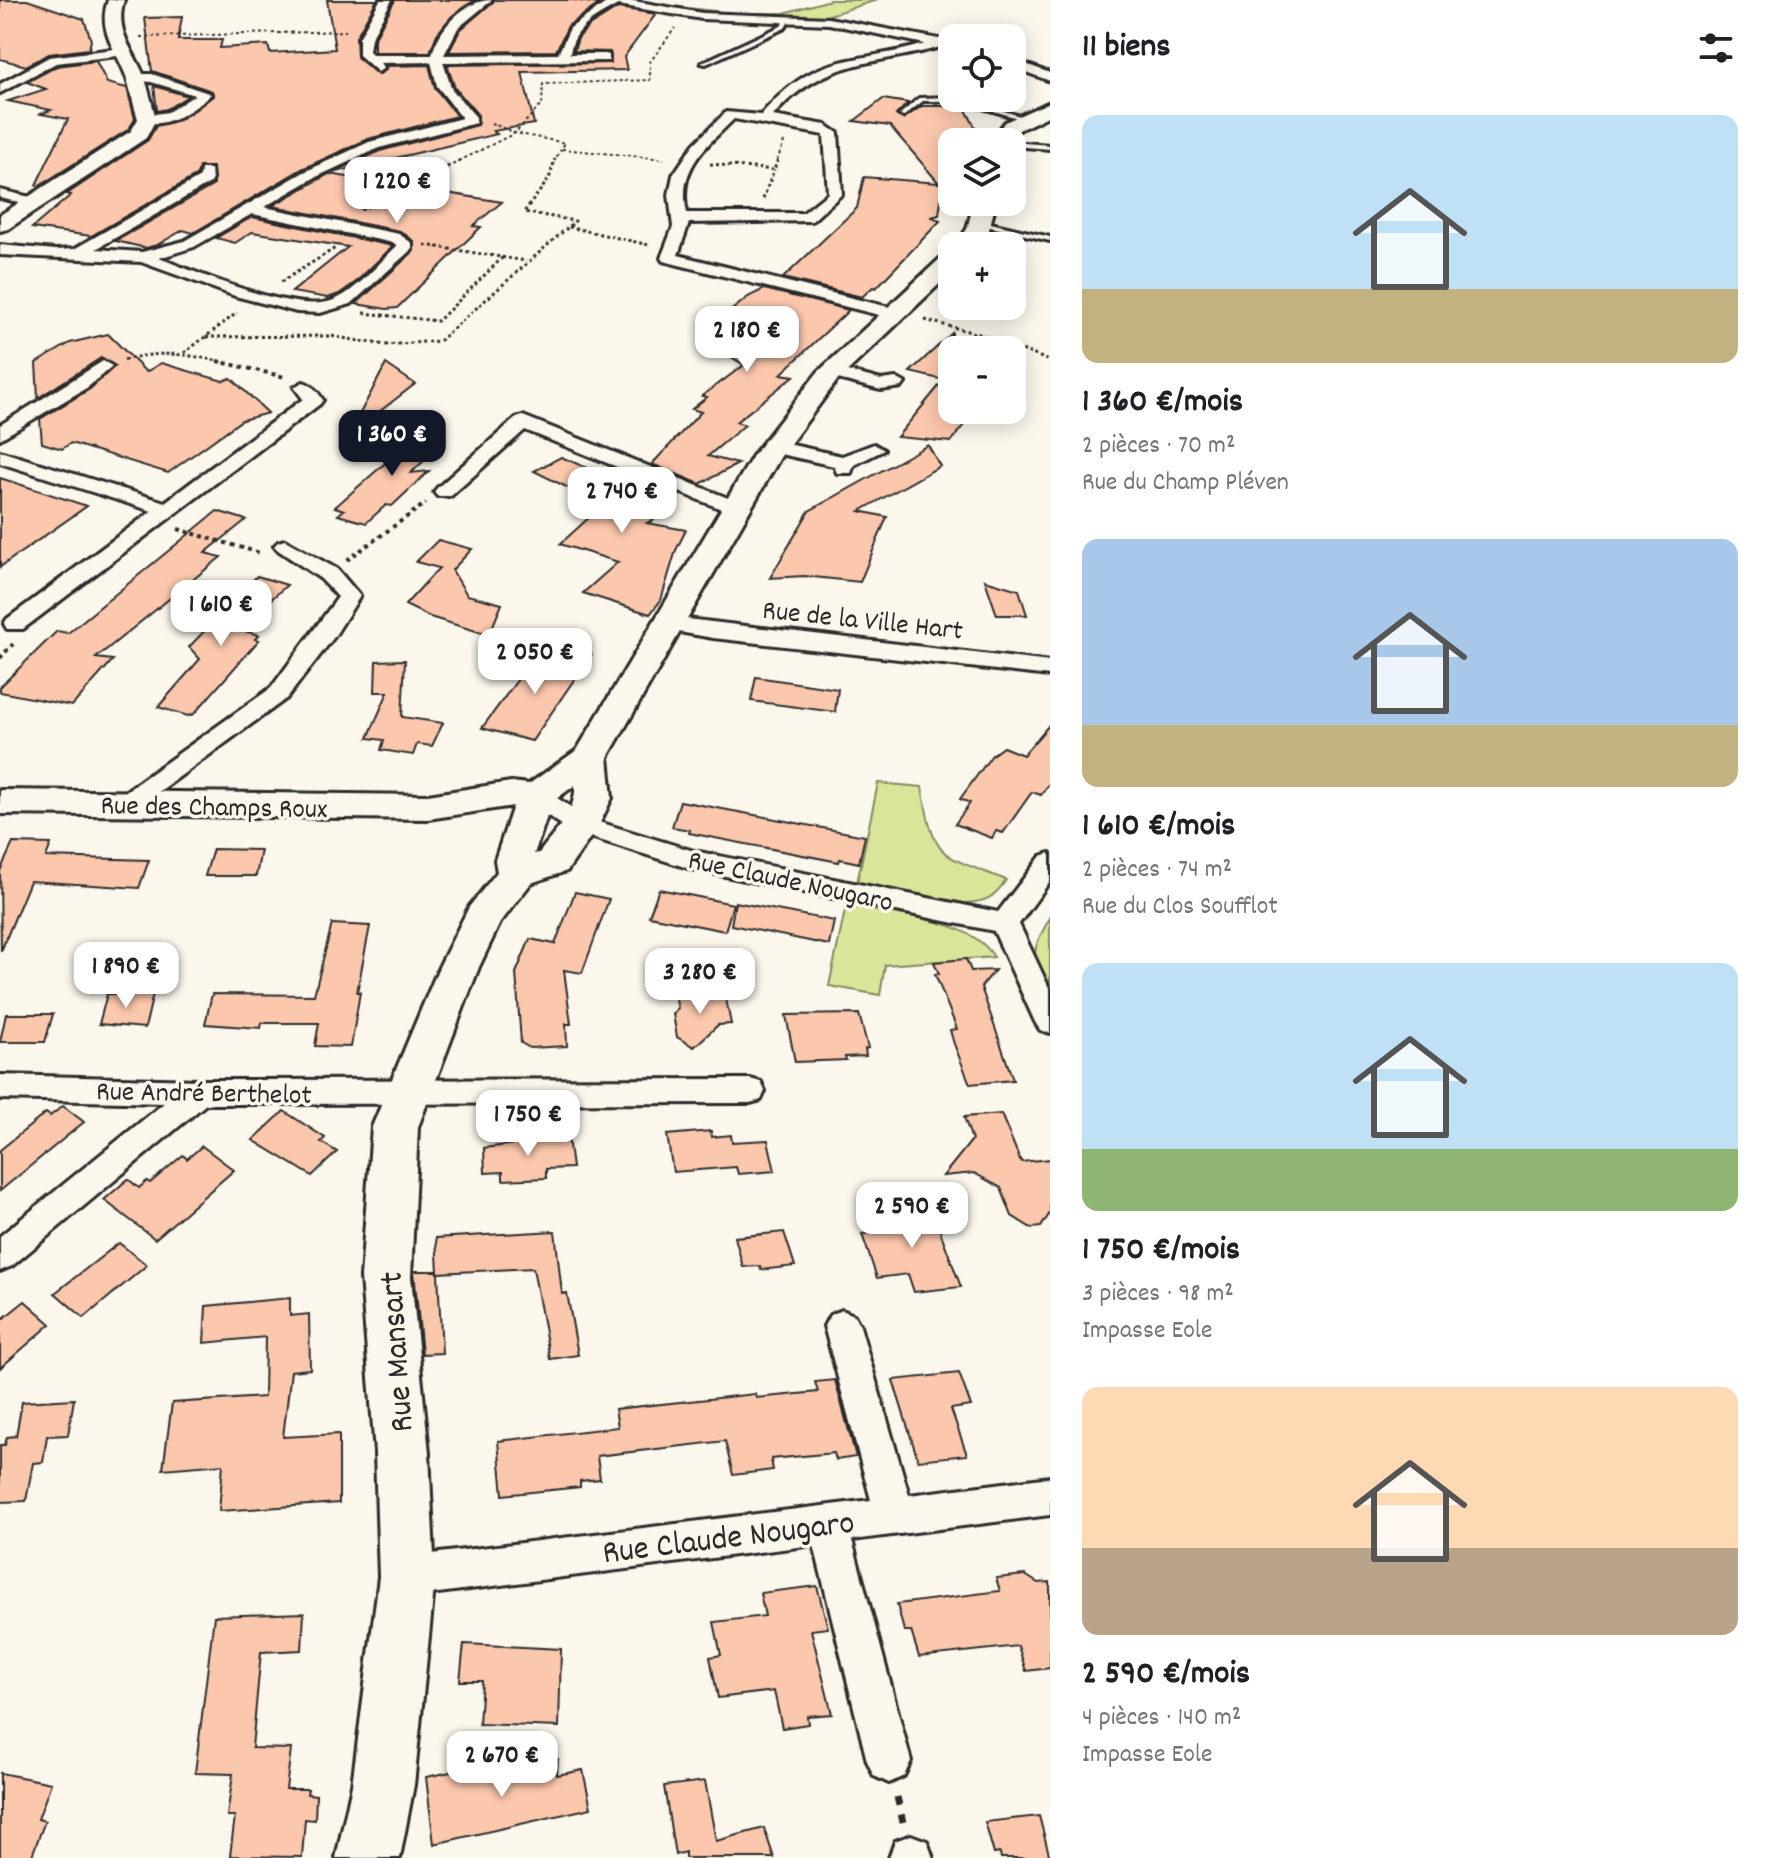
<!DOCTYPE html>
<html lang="fr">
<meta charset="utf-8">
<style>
:root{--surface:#fff;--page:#f6f6f6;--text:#202124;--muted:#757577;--accent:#111827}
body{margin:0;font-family:Dekko,sans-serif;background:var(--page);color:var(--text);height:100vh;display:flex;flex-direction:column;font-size:30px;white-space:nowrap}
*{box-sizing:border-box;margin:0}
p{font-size:26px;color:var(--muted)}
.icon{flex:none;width:44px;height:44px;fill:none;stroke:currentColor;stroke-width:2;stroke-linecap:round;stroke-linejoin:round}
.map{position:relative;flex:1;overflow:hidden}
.sheet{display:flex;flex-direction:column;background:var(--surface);width:720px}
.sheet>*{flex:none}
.buttons{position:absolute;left:938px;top:24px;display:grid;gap:16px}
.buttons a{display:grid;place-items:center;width:88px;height:88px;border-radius:16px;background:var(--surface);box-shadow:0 4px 20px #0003;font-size:40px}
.price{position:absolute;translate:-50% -68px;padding:0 18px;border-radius:16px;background:#fff;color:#222;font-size:26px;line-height:52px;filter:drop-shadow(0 2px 4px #0008)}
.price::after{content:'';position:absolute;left:50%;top:48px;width:24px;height:18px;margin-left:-12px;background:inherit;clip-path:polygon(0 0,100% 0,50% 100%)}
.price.active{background:var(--accent);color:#fff}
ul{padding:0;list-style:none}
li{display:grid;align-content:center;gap:16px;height:424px;padding:0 32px}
li span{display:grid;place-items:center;height:248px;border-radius:16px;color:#555}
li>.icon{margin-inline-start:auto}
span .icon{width:144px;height:144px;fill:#fffc;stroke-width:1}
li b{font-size:34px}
h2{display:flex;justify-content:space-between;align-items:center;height:96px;padding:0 32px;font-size:34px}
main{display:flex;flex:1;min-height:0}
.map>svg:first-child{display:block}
</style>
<main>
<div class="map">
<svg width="1050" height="1858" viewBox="0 0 1050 1858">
<rect width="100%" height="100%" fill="#fbf7ec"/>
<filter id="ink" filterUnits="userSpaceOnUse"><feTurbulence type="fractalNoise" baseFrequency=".0125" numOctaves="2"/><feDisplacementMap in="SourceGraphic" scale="16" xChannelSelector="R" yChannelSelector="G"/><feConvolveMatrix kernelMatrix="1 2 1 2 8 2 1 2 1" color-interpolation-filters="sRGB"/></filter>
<g filter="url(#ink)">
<g fill="#d9e699" stroke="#828862" stroke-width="2">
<path d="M618,0L731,13H784L830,0H877L820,18L699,13Z"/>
<path d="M878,783L922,787C935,862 939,853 1006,880C994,898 986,902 964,903L857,883Z"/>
<path d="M846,906C890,914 970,917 994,957L885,965L880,995L829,986Z"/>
<path d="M1050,918V994C1031,958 1029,954 1050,918Z"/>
</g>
<g fill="#fcc8ad" stroke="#2b2b2b" stroke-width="2">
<path d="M0,0H27L84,19L91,40L89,49L49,54L26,66L0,59Z"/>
<path d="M327,0H377L356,37L357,57L378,75L386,70V66L429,65L435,88L457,116L368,139L302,169L193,233L183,230L157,245L146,248L116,241L214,185L213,167H199L197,175L91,236L32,228L71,195L67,194L148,140L156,126L179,120L213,96L212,91L152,71L145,18L182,17L178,40H222L220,48L268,45L270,53L335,49Z"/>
<path d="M395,0H476L452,16L437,34L430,52H374V39Z"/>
<path d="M495,0H574L599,4L568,26L556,51L449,52L460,30Z"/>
<path d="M618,8L656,14L624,57L627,70L522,72L534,124L493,131L497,134L332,173L380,151L478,125V115L455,88L447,65L611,63L610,52L574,51L578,38L589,26Z"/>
<path d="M96,61L107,83L127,88L135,119L129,129L39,186L36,185L68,119L41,114L51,110L8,101L46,89L27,82L57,66Z"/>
<path d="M154,86L188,96L167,109L157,111Z"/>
<path d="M883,99L908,103L896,115L903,119L922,106H964L983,142H952V163H946L939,215L932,217L940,221L876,288L873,287L862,297L783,278L857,208L864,177L939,183L890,126L854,121Z"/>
<path d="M329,174L502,202L473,226L481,227L397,308L387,309L356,304L414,251V241L400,231L272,206Z"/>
<path d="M252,217L393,246L356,282L339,294L328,298L292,292L348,247L252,232L235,243L216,238Z"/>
<path d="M764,289L849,310L781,374L794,376L736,422L745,425L708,456L738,464L700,484L652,464L701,412L692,409L707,397L702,396L744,365L708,342L717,322L748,297Z"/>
<path d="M952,333V410H975L951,442L897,437L944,380L910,372Z"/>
<path d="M108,334L146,372L161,363L223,381L231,378L268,413L242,420L168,473L71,443L62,449L42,443L40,419L90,389L115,366L101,358L38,398L36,363L70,343Z"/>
<path d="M386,364L415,384L348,436Z"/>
<path d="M431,423L446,440L411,473L429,471L392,506L386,505L366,523L338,515L344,510L335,507Z"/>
<path d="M928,445L940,466L860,511L887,517L860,582L804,576L770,578L809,511Z"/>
<path d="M561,457L632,487L639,479L679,495L643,515L658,517L647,523L686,530L676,550L661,600L650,614L583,593L618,562L560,544L603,505L534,471Z"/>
<path d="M0,478L87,506L0,567Z"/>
<path d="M217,511L246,520L205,553L221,557L96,658L113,660L72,706L0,692V687L57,631L68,633Z"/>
<path d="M438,540L472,549L452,570L467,595L502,604L489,635L430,617L405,605L439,568L416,562Z"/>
<path d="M257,576L287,585L238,629L259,635L255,639L259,640L194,714L188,716L158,707L200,659L189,647Z"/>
<path d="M985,580L1019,590L1027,615H997Z"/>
<path d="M591,655L532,741L482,728L535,656Z"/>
<path d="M405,660L402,717L443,723L432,746L417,744L413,755L381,750L384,740L368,738L388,692H375L376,661Z"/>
<path d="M756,677L838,689L835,712L751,701Z"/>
<path d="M1050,724V782L1041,795L1032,792L1003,833L996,831L992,838L955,824L970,803L960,799L992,755L1003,747L1023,755Z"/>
<path d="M680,801L865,836L859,863L840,859L839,862L689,833L690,830L672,827Z"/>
<path d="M13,843L51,844L46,857L149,860L139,888L30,881L1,951L0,871Z"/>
<path d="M213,849L261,850L256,876H205Z"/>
<path d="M659,889L733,904L725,931L649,916Z"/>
<path d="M575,892L609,899L582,973L564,970L571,1024H566L567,1046L530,1048L521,1043L516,973L530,939L555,944Z"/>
<path d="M735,902L834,921L829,945L731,925Z"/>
<path d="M332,924L370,926L357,992H360L351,1047L315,1046L319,1023H262L261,1028L205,1024L212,994L314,995Z"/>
<path d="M966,959L971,971L995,970L981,987L1013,1080L970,1084L954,1044L950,1030L957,1029L935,974H939L934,962Z"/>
<path d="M107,994H153L145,1028L99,1024Z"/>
<path d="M725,994L731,1024L718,1025L694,1047L677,1037L673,1014L678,1009L675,996Z"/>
<path d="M6,1014H53L45,1042H0Z"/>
<path d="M859,1014L868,1048L865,1049L866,1056L845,1057L846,1060L795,1062L786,1015Z"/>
<path d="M63,1106L84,1122L0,1191V1150L46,1113L50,1116Z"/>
<path d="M284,1111L325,1138L321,1142L337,1152L312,1176L253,1140Z"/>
<path d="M1001,1114L1021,1162L1050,1159V1213L1041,1227L1031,1228L1012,1216L1001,1188L974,1173L943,1176L972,1140L964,1117Z"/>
<path d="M711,1131L712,1137L731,1135L732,1142L768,1140L775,1171L738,1174L736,1167L673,1172L667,1135Z"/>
<path d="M568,1137L572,1168L546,1169V1178L503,1180V1172L485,1173L484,1148L523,1143L522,1140Z"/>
<path d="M202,1146L234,1170L155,1239L104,1200L128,1179L139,1188L147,1181L150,1183L183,1155L187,1159Z"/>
<path d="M931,1207L961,1287L914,1292L908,1274L877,1278L862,1234L879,1232L873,1214Z"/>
<path d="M555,1231L562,1294L567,1293L578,1355L550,1359L533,1268L438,1273L442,1353L422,1354L414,1271H438L436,1238Z"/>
<path d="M784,1232L795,1266L761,1270L760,1266L743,1267L735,1237Z"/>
<path d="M119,1243L147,1265L84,1318L55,1293Z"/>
<path d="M290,1298V1316L309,1314L310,1369L291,1371L283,1437L339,1434V1503L219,1511L223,1464L163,1469L172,1403L264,1397L265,1337L204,1343L206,1306Z"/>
<path d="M25,1301L51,1324L0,1368V1321Z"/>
<path d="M959,1373L971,1406L951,1409L967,1455L918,1460L893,1380Z"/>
<path d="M835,1380L856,1457L836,1460L834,1453L771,1459L773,1470L733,1475L725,1441L597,1456L600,1479L580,1481V1487L503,1495L498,1441L618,1427L615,1409L755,1394L756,1398L818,1392L815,1382Z"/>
<path d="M74,1399L68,1435L47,1436L43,1462L33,1463L26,1501L0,1502V1445H5L7,1437L16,1436L22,1402Z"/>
<path d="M1025,1575L1038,1583L1050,1582V1668L1026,1671L1018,1646L919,1657L911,1631H904L897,1604L1000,1591L996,1578Z"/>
<path d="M817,1586L828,1628L811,1630L832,1714L807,1716L808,1724L782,1728L774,1691L718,1698L710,1657L721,1655L714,1622L765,1616L760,1593Z"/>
<path d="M304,1613L302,1650L261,1652L252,1748L291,1749L286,1789H308L307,1794L316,1795L315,1820L305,1819L302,1857L230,1856L235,1816H227L233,1774L195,1773L214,1616Z"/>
<path d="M464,1644L561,1649L559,1727L479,1724L482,1681H460Z"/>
<path d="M558,1759L557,1775L583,1770L591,1808L434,1844L426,1777L465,1769L467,1778Z"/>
<path d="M0,1773L51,1783L38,1819L45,1821L31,1858H0Z"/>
<path d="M705,1781L716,1841L764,1828L774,1858H685V1852L675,1855L664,1786Z"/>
<path d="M1039,1816L1050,1858H1001L1000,1853L994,1854L985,1822Z"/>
</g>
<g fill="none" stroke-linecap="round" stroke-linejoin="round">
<defs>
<g id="lane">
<path d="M787,17L790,19L785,28L706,64L701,63L781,26Z"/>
<path d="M952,97L963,98L1026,118L1021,119L959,101H923L904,116L899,115L919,98Z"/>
<path d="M1012,142L1050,145V149L1012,146Z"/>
<path d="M978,220L1050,237V241L978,224Z"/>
</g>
<g id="street">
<path d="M380,0H392L371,38L369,51L373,55H432C438,29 464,0 492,0L458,28L444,55L558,54L570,28L606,3L603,0H628L702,13L829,18L944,40V46C875,66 824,57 773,116L826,125L838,133L842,194L812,221L689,223L678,255L901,310L903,314L895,319L663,261L661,258L673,227L669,195L673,175L694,144L726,112L761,115C818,49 851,66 925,44L829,24L702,19L618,5C597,16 573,28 570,54H605L609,55V61L443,62L452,90L476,117V123L379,148L314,178L264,207L399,234L412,243V249L351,304L320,313L297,312L235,296L141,262L0,255V245L56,250L74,249L200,177L201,169H211L212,182L96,249L142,252L184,241L304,172L369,142L462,118L437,86L431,62L380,63L384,68L378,72L359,55V38ZM734,119L824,135L828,193L803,213H687C677,168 705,148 734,119ZM252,214L394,243L397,246C378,263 356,293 331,301C294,314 196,272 159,258L194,247Z"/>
<path d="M122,48L126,49V55L56,63L0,93V84L49,57Z"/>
<path d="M1012,59L1050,73V81L1012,67Z"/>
<path d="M131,74H152L211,94C196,109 161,133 140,119L142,116L168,112L195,95L151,82L131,80Z"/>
<path d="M0,190L39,199L41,202L34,206L0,198Z"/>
<path d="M103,361L112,366L88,387L0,439V425Z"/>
<path d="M832,367L881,380L896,378L905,383L902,387L881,390L826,376L823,372Z"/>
<path d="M303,382C312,384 318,392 323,400L320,404L23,629H7L4,624L7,619L152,511L0,463V451L165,502L303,399L294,387Z"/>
<path d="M523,416L743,504L746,508L743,512H729L525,430L451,496H437L434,492L437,488L516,418Z"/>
<path d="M774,441L842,456L874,444L884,450L854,465L851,473H837L834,466L767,451L764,447L767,443Z"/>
<path d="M285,540L337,569L360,596L334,637L287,698L134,810L125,812L116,810L112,804L116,798L271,688L338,597L321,579L278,550L274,546L278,542Z"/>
<path d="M670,617L1050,662V676L713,638L662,629L659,624Z"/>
<path d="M536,788L545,790L589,819L694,851L998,912L1041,856L1050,853V881L1019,924L1050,990V1033L1040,1030L1035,1022L994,931L691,869L571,831L527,802L523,796L527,790Z"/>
<path d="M0,1075L199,1080L750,1079L761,1082L765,1091L761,1100L750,1103L206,1104L12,1266L0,1271V1236L164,1103L0,1099Z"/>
<path d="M842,1310L854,1315L860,1326L909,1495L1050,1477V1515L852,1540L911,1761L904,1776L889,1783L874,1776L867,1761L814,1545L407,1597L393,1591L387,1577L393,1563L407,1557L871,1500L824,1326L830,1315Z"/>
<path d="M911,1835L927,1841L933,1858H889L895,1841Z"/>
</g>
<g id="secondary">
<path d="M108,0H124C114,31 133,49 144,76C149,90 152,105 156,119L146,138L8,229L0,231V215L131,131L138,119C133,105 131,90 126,76C116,49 97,30 108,0Z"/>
<path d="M1050,102V115L1019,130L1010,142H990L1005,122Z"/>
<path d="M974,202H996L989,230L977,246H955L967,229Z"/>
<path d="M952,253V272L836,382L781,456L608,757L612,798L599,825L567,871L531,883L500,923L479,967L418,1127L411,1277L429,1453L435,1577L414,1785L400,1858H336L352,1785L379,1577L375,1453L361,1277L372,1127L439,967L469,907L497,872L495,860L513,806L428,819L0,814V790L428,795L511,782L529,784L577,750L754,454L818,372L944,255ZM575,785C577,811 554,833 539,853L534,854L552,802Z"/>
</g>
</defs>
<use href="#lane" stroke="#2b2b2b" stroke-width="6"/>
<use href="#street" stroke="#2b2b2b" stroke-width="6"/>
<use href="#secondary" stroke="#2b2b2b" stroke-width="6"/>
<g stroke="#2b2b2b" stroke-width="2" stroke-dasharray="3 3" stroke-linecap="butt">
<path d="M140,37L346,31"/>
<path d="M491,123L515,133L565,143L554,161"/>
<path d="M562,149L664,159"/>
<path d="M459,161L515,133L542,104L543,84L650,80V62L675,28"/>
<path d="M777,161L784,142"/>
</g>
<g stroke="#2b2b2b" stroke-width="3" stroke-dasharray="3 3" stroke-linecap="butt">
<path d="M710,164L774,170L778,159"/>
<path d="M763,199L774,170"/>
<path d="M361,210L463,159"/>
<path d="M569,227L649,245"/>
<path d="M425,245L526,261"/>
<path d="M281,282L337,247"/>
<path d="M364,313L438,321L503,257"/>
<path d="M925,320L983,335L1050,361"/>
<path d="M206,337L330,336L385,345L439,341L575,221L524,212L549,179L555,159"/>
<path d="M184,353L237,313"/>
<path d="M124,360C160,350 189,354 226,363"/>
</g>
<g stroke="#2b2b2b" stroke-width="4" stroke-dasharray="4 4" stroke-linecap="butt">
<path d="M217,361L285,377"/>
<path d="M178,529L260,553"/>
<path d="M347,560L426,503"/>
<path d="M0,658L13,644"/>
</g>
<path stroke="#2b2b2b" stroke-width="7" stroke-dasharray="9 9" stroke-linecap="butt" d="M897,1797L903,1822"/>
<use href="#lane" fill="#fbf7ec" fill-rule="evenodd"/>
<use href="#street" fill="#fbf7ec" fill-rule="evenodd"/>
<use href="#secondary" fill="#fbf7ec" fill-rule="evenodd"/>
</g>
</g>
<g text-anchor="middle" stroke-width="7" stroke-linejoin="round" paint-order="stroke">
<g font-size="28" fill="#2b2b2b" stroke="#fbf7ec">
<text transform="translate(863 618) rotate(6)" y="10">Rue de la Ville Hart</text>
<text transform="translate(214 805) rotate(1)" y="10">Rue des Champs Roux</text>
<text transform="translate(791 879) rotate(12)" y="10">Rue Claude Nougaro</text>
<text transform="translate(204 1091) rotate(1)" y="10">Rue André Berthelot</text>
</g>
<g font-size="34" fill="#2b2b2b" stroke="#fbf7ec">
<text transform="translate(394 1352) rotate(-94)" y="12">Rue Mansart</text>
<text transform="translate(728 1535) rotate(-7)" y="12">Rue Claude Nougaro</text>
</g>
</g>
</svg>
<div class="buttons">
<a><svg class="icon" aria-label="locate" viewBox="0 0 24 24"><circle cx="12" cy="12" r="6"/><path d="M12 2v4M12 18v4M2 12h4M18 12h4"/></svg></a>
<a><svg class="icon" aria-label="layers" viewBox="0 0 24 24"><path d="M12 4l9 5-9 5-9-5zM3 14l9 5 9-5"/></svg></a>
<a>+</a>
<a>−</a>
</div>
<b class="price" style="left:397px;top:225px">1 220 €</b>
<b class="price" style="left:747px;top:374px">2 180 €</b>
<b class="price active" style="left:392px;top:478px">1 360 €</b>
<b class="price" style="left:622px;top:535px">2 740 €</b>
<b class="price" style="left:221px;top:648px">1 610 €</b>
<b class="price" style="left:535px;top:696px">2 050 €</b>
<b class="price" style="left:126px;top:1010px">1 890 €</b>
<b class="price" style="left:700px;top:1016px">3 280 €</b>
<b class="price" style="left:528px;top:1158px">1 750 €</b>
<b class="price" style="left:912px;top:1250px">2 590 €</b>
<b class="price" style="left:502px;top:1799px">2 670 €</b>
</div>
<section class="sheet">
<h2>11 biens<svg class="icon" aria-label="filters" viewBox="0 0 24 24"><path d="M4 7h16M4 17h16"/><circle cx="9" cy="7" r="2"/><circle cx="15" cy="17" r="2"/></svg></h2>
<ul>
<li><span style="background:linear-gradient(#bfe0f5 70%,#c2b280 0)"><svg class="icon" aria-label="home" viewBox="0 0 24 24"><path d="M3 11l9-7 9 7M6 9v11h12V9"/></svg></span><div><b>1 360 €/mois</b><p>2 pièces · 70 m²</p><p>Rue du Champ Pléven</p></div></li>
<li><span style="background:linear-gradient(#a9c7e8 75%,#c2b280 0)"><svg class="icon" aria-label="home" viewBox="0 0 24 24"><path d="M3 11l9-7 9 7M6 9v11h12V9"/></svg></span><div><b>1 610 €/mois</b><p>2 pièces · 74 m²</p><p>Rue du Clos Soufflot</p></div></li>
<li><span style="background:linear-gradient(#bfe0f5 75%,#8fb573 0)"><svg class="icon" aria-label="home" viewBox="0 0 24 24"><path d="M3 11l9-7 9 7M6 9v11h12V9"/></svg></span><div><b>1 750 €/mois</b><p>3 pièces · 98 m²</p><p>Impasse Eole</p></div></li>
<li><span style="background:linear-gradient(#ffd9b3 65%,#b9a48a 0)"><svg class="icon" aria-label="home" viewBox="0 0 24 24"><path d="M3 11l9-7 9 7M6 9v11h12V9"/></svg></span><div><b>2 590 €/mois</b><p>4 pièces · 140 m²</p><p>Impasse Eole</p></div></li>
</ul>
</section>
</main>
